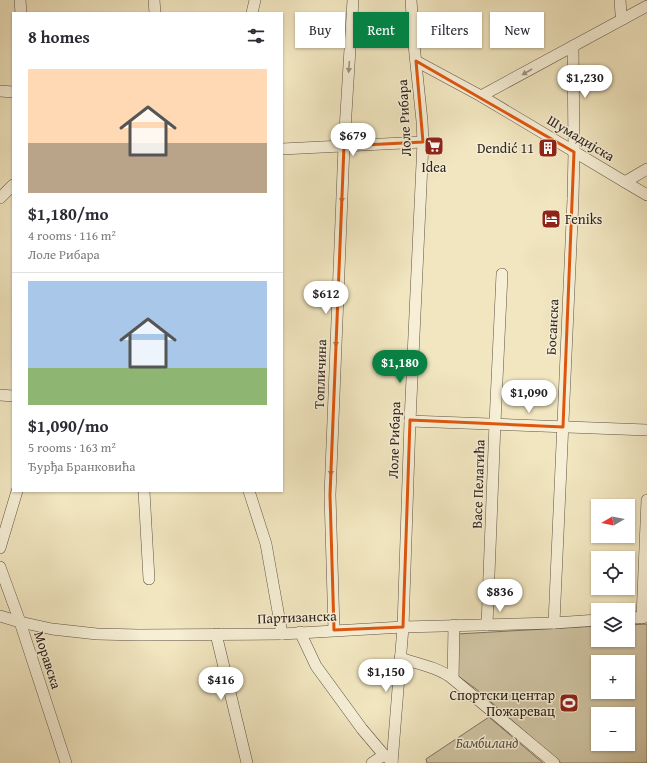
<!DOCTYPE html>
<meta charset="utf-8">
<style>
:root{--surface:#fff;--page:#f2f2f3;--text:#2b2b33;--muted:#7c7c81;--line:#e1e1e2;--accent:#0b8043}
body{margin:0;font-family:"Gentium Book Plus",serif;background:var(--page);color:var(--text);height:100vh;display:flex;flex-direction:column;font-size:15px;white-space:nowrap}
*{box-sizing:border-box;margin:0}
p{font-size:13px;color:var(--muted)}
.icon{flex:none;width:22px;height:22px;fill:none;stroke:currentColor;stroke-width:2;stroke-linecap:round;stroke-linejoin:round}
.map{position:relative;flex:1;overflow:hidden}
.panel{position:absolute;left:12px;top:12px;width:271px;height:480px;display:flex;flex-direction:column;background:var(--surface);border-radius:0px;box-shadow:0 1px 3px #0004}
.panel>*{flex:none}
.hud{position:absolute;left:295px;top:12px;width:292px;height:36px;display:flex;gap:8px}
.needle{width:26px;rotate:260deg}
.fabs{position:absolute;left:591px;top:499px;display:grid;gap:8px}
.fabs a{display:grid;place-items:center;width:44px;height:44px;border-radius:0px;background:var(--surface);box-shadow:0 1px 3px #0004;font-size:20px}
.price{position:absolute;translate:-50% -34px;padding:0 9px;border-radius:14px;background:#fff;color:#222;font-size:13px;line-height:26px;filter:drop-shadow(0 1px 2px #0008)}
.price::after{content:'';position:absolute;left:50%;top:24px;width:12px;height:9px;margin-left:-6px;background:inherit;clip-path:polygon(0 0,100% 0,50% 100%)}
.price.selected{background:var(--accent);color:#fff}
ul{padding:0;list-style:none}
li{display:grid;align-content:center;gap:8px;height:212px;padding:0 16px}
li+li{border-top:1px solid var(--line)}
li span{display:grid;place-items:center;height:124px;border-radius:0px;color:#555}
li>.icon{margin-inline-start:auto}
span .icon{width:72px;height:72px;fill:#fffc;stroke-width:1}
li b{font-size:17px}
h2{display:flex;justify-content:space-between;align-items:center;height:48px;padding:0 16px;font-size:17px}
.chip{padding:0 14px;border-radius:0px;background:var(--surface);box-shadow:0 1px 3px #0004;font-size:14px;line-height:36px}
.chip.selected{background:var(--accent);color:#fff}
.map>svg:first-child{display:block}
</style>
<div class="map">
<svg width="647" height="763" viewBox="0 0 647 763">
<rect width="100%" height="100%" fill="#f1e6c0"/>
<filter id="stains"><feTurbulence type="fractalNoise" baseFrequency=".005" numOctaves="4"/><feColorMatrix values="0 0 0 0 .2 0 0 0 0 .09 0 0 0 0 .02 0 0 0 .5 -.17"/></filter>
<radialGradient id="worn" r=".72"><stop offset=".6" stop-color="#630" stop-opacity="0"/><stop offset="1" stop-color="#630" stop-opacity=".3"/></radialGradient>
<g fill="#d0c5a4" stroke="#7e7460" fill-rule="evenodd">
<path d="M647,624V763H561L476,689L458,676L457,634L598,626V640H628V625ZM598,662H628V692H598ZM598,714H628V744H598Z"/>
<path d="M489,717L543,763H427L426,759Z"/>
</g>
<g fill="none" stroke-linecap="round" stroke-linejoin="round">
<defs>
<g id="minor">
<path d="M20,0L21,13"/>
<path d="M154,0L155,13"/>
<path d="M620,0L621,14L623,19"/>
<path d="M252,13L255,0"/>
<path d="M416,61L481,96L625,182L647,195"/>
<path d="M0,91L13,92"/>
<path d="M481,96L647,6"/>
<path d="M282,149L423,142"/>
<path d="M625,182L647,169"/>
<path d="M0,198L13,185"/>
<path d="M0,395L13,396"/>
<path d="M410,421L647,430"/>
<path d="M144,491L149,579"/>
<path d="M249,491L266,544L282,634"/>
<path d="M0,548L17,491"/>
<path d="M0,567L20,622L66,763"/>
<path d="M0,616L20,622L52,629L97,634L139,635L282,634L403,627L554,623L598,620"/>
<path d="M628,618L647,617"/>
<path d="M642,618L647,500"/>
<path d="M554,623L573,199L574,152L573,46"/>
<path d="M487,625L495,423L502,274"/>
<path d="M334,630L330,495L344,146L353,0"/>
<path d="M300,632L316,666L362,729L384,755L392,761"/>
<path d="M216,634L247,763"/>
<path d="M400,658C418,664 438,667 453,679L554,763"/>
<path d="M453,679L454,625"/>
<path d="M372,763L384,755"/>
<path d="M392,763L403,627L410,421L423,142L422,121L414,45L411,0"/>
</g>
</defs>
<use href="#minor" stroke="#5e5345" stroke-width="12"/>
<use href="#minor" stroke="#f6efd6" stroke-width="11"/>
</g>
<defs><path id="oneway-solid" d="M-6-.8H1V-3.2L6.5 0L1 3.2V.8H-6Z"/></defs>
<g fill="#9c9382">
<use href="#oneway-solid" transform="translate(349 67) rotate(94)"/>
<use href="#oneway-solid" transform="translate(527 72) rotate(150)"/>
<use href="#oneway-solid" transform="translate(342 197) rotate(92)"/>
<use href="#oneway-solid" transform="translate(336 341) rotate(92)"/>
<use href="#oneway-solid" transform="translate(331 470) rotate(92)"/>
</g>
<path fill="none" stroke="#df560d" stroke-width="3" stroke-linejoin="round" d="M416,61L574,152L563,427L410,420L403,627L334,630L330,495L344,146L423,142Z"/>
<defs>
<symbol id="supermarket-square" viewBox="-11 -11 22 22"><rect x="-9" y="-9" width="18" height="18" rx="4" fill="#8f2418" stroke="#f6efd6"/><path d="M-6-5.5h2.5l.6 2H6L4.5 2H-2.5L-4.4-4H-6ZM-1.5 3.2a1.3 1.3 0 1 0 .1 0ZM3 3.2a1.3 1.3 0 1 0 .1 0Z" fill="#fff"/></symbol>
<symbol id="building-square" viewBox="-11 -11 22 22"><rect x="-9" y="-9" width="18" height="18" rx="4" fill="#8f2418" stroke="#f6efd6"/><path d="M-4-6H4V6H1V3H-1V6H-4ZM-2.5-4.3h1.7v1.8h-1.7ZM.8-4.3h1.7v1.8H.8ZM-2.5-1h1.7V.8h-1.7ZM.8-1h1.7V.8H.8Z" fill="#fff"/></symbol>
<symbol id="hotel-square" viewBox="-11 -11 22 22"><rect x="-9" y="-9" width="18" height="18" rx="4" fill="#8f2418" stroke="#f6efd6"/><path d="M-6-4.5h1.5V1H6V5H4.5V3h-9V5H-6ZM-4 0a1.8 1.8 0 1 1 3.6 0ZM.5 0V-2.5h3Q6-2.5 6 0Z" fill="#fff"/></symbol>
<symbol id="stadium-square" viewBox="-11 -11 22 22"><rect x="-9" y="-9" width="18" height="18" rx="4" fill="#8f2418" stroke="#f6efd6"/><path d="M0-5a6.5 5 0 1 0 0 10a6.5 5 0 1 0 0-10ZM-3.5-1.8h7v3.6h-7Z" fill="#fff"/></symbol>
</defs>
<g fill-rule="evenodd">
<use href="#supermarket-square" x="423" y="135" width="22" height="22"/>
<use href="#building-square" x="537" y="137" width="22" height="22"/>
<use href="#hotel-square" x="540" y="208" width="22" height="22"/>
<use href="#stadium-square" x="558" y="692" width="22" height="22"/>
</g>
<g text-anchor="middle" stroke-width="3" stroke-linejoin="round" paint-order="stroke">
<g font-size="14" fill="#2d221c" stroke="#f6efd6">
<text transform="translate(404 118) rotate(-93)" y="5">Лоле Рибара</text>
<text transform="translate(581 138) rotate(31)" y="5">Шумадијска</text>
<text transform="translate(552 327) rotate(-87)" y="5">Босанска</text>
<text transform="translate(320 374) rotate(-88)" y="5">Топличина</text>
<text transform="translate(394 440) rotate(-88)" y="5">Лоле Рибара</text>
<text transform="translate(478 484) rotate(-88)" y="5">Васе Пелагића</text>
<text transform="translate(297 617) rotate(-2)" y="5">Партизанска</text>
<text transform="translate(48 660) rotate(72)" y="5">Моравска</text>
</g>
<g font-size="14" fill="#2d221c" stroke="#f6efd6" text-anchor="end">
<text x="534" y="153">Dendić 11</text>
<text x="434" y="172" text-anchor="middle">Idea</text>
<text x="565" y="224" text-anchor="start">Feniks</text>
<text x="555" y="700">Спортски центар<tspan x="555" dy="16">Пожаревац</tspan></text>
</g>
<g font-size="14" font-style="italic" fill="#5e5345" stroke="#f6efd6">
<text x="487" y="748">Бамбиланд</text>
</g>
</g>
<rect width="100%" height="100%" filter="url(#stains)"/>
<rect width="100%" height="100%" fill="url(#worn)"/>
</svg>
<div class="fabs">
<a><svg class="needle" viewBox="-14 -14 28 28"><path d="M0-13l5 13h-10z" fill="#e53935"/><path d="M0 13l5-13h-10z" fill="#7c7c81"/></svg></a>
<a><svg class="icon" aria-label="locate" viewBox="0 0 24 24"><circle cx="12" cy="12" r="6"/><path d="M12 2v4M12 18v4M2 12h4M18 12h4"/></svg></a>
<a><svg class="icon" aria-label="layers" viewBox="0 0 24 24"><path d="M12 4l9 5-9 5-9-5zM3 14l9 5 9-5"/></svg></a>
<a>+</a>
<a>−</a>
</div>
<b class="price" style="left:585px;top:99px">$1,230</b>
<b class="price" style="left:353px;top:157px">$679</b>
<b class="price" style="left:326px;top:315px">$612</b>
<b class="price selected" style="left:400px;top:384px">$1,180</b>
<b class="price" style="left:529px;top:414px">$1,090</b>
<b class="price" style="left:500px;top:613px">$836</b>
<b class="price" style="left:386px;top:693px">$1,150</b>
<b class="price" style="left:221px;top:701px">$416</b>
<div class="hud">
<a class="chip">Buy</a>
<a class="chip selected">Rent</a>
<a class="chip">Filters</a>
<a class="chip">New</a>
</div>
<section class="panel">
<h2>8 homes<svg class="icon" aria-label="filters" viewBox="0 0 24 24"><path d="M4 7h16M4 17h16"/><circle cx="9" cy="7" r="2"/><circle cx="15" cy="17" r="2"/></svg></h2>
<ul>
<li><span style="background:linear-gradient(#ffd9b3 60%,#b9a48a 0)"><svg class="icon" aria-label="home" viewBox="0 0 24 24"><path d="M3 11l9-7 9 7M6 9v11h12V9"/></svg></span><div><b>$1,180/mo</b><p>4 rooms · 116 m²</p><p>Лоле Рибара</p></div></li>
<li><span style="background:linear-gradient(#a9c7e8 70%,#8fb573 0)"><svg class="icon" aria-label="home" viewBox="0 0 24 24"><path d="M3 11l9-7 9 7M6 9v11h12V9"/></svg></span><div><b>$1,090/mo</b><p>5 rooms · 163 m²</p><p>Ђурђа Бранковића</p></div></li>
</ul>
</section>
</div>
